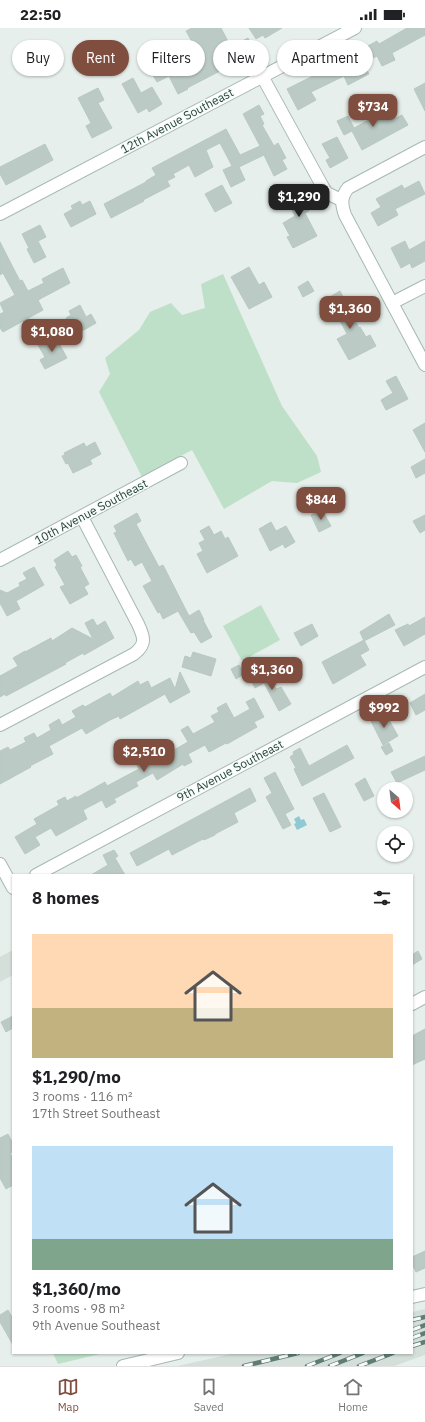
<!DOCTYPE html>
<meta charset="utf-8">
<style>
:root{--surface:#fff;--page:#f2f2f2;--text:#202124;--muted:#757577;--line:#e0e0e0;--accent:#7f4e3f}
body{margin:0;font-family:"IBM Plex Sans",sans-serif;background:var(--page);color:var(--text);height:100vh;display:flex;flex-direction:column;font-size:15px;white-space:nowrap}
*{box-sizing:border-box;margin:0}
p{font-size:13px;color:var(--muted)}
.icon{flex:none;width:22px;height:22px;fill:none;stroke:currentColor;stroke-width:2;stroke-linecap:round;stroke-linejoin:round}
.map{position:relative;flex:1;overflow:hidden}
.details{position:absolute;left:12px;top:846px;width:401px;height:480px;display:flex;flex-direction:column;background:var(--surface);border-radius:0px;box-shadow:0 1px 3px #0004}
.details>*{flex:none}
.banner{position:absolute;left:12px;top:12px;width:401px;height:36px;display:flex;gap:8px}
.needle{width:26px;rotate:152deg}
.tools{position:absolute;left:377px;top:754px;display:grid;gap:8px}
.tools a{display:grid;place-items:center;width:36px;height:36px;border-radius:50%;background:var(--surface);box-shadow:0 1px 3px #0004;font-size:20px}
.price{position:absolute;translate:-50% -34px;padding:0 9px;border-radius:8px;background:var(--accent);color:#fff;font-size:13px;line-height:26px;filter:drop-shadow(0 1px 2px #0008)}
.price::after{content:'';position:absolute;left:50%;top:24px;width:12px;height:9px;margin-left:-6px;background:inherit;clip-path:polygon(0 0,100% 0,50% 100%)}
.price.on{background:#222;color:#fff}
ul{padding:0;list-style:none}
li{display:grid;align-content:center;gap:8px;height:212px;padding:0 20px}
li span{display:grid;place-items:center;height:124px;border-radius:0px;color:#555}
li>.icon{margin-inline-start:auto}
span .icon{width:72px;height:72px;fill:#fffc;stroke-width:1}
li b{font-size:17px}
h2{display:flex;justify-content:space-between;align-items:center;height:48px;padding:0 20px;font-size:17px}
.chip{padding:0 14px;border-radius:18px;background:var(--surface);box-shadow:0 1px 3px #0004;font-size:14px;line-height:36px}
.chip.on{background:var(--accent);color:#fff}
.status{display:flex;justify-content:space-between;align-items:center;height:28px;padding:0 20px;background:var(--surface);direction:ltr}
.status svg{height:11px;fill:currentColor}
.tab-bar{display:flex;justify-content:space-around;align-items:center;height:56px;border-top:1px solid var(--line);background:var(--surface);font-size:11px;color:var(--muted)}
.tab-bar a{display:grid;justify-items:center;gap:2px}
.tab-bar .on{color:var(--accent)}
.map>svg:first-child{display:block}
</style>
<div class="status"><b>22:50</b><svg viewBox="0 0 49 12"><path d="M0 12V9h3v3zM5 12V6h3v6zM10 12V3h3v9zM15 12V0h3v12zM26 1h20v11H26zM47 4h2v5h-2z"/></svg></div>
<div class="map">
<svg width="425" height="1338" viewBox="0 0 425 1338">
<rect width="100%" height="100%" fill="#e6efeb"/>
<g fill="#d4dfda">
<path d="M13,922V947L0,954V929Z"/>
<path d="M425,1281V1327L394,1338H178L235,1325H412V1284Z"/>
</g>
<g fill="#bfe0c8">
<path d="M223,246L282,378L317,428L321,444L297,455L272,453L224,481L192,422L142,449L99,364L110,346L105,330L139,302L150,284L171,275L182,287L205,280L201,256Z"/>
<path d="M261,577L280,612L242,633L223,598Z"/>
<path d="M53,1325H104L58,1336Z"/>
</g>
<path fill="#8ec9d4" d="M299,788L301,792L304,791L307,797L297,802L294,796L296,795L294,791Z"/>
<g fill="#bbcac4" stroke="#b8c9c2">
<path d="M192,0H221L231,19L248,10L256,26L245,32L243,28L219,41L220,43L187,60L188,61L178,66L169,48L157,54L153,47L158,44L154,37L171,29L176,39L199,26L186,3Z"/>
<path d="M249,0H282L265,10L263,7L256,11Z"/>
<path d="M407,0H425V7L392,25L395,32L382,38L377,28L363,35L369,46L348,57L344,48L311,64L316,72L298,82L287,61L367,21L366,19L377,13L379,16Z"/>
<path d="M133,50L141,65L152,59L162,76L149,84L147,80L138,85L122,56Z"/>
<path d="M425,55V83L414,61Z"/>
<path d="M98,60L104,72L98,75L112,100L92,110L86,98L91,95L78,70Z"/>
<path d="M259,77L264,86L260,88L264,96L262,97L274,118L278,115L286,130L282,132L287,141L274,148L264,127L239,139L245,152L231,159L223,142L232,138L220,115L206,122L213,139L195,149L189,137L173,146L175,149L167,153L170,158L143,172L144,173L111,190L104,176L146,154V153L156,147L152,140L226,101L240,127L260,118L243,86Z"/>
<path d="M389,81L394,91L402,87L408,97L362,122L352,103L344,107L337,93L348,88L354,100Z"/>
<path d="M337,109L348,130L330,140L326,132L330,130L322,116Z"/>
<path d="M45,116L53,132L6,157L0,146V139Z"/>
<path d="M419,153L425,166L395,181L398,187L378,198L371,185L381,179L376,171L402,157L404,161Z"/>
<path d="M222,157L232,175L215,184L205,166Z"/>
<path d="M299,157L309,176L306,178L309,183L305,185L317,208L293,220L287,209L290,208L283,195L295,188L284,165Z"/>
<path d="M80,173L82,177L90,173L96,186L71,199L64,186L73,181L71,178Z"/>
<path d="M40,197L46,209L38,213L46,229L34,235L27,221L29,220L22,206Z"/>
<path d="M405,213L409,222L425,213V233L412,240L410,235L401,240L391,220Z"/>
<path d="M0,214L20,253L22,252L28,263L44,255L42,251L63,240L70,255L38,272L43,282L3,304L0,300V286L4,284L0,275L15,267L3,245L0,247Z"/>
<path d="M249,239L259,257L264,254L272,269L249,281L231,249Z"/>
<path d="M308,253L314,263L303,269L298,259Z"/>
<path d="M340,263L359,300L360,299L366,309L370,307L376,318L349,332L337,311L347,306L328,270Z"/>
<path d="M80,277L86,289L91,286L96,295L73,308L68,298L70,297L66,290L71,287L69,283Z"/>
<path d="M55,308L67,330L45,341L40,332L45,329L38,317Z"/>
<path d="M396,348L408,371L386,382L381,372L393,365L386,353Z"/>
<path d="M425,395V424L413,402Z"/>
<path d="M95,414L101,426L90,432L92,436L73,445L68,435L66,436L62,428L65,427L64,425L84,415L86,419Z"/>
<path d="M425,431V445L416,450L411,439Z"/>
<path d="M322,482L331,498L319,504L311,487Z"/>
<path d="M137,485L141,493L136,496L159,539L163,537L189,588L199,582L204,592H203L212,609L201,615L194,604L191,605L178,583L163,591L160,584L158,585L143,558L152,553L142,534L135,538L131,531L128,533L114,505L117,504L114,498Z"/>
<path d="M425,487V502L420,505L413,493Z"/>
<path d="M271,494L276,503L286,498L295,514L285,520L283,516L270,523L259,501Z"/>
<path d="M209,498L214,507L221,503L225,511L228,509L238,528L207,545L197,526L203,523L199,515L205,512L200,503Z"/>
<path d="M68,523L72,529L76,527L82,538L80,539L89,556L84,559L88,566L70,576L60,559L65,557L55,539L57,537L54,532Z"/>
<path d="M34,539L44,557L16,573L20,581L7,588L0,575V562L7,565L20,558L19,555L27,551L23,545Z"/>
<path d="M389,586L395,597L364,613L360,604Z"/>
<path d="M425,589V606L404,618L395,602L408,596L409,598Z"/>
<path d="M93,591L97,598L105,593L114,610L84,627L83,625L65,635L66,636L6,668L5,666L0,669V648L18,638L13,630L25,623V624L51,610L52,613L72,600L93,611L85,595Z"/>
<path d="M312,596L318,608L301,618L294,605Z"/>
<path d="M364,612L369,622L360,627L366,637L333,656L322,634Z"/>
<path d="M193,624L216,631L211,648L182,639L185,628L191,630Z"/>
<path d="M239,637L244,646L236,651L231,641Z"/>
<path d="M180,644L190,664L170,675L165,666L120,691L119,688L110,692L86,706L82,700L49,718L53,726L30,738L31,739L0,756V723L8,719L10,722L26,714L24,710L34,705L37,710L51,702L49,697L59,691L62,697L76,689L72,683L83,677L85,679L110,665L112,669L138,653L140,657L148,653L151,660L170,650L175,661Z"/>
<path d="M261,645L264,649L268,646L276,661L281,659L291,676L279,683L264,655L255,660L250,650Z"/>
<path d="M425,666V682L416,687L410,675Z"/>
<path d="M254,670L264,689L254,694L257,699L227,716L226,715L209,724L205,717L188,726L192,734L184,738L183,736L157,752L153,745L136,754L138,758L114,771L116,774L106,780L102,772L83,782L87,791L56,808L51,800L35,809L40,817L25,826L15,809L37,796L34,791L59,777L57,773L65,769L67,773L76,768V770L105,754L107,758L139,741L137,737L156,727L158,731L188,714L181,702L188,698L193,706L215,694L211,688L219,684L217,680L226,675L234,690L250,681L246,674Z"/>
<path d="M385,685L398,708L383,717L371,693Z"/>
<path d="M389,715L393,723L386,727L381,719Z"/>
<path d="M347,717L354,730L302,758L294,741L296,740L290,729L294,726L293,724L300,720L309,738Z"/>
<path d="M425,728V742L397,755L391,744Z"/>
<path d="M275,744L294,781L285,786L291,797L283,801L266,769L272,765L264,750Z"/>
<path d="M365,750L374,768L364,773L355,756Z"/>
<path d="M250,760L256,773L234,785L238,794L215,806V807L204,812L203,811L172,827L169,821L137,838L130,825Z"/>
<path d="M324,765L341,799L330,804L313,770Z"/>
<path d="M114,822L118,828L115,830L125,847H91L108,837L103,827Z"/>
<path d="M418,923L422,931L412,937V927Z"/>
<path d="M13,988V1000L6,1004L1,994Z"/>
<path d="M425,1001V1031L412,1037V1008Z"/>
<path d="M8,1106L13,1116V1124L10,1125L13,1131V1157L6,1161L0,1150V1110Z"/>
<path d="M425,1223V1240L416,1244L412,1236V1229Z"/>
<path d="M8,1282L13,1291V1317L0,1294V1287Z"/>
</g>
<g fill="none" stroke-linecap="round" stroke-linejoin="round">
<defs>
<g id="minor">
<path d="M262,48L324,161L327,165L341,172"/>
<path d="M425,119L348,160C341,169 341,176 345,187L425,337"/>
<path d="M0,186L355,0"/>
<path d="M392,275L425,258"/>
<path d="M0,532L181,435"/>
<path d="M0,697L134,626C147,616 144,609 138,596L82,489"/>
<path d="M0,836L13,860"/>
<path d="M36,847L425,639"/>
</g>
<g id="tertiary">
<path d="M412,976L425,969"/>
<path d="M412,1269L425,1266"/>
<path d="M123,1338L178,1325"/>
</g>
</defs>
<use href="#minor" stroke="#a8b8b2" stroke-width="14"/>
<use href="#tertiary" stroke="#a8b8b2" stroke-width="14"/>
<use href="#minor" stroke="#fff" stroke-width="12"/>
<use href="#tertiary" stroke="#fff" stroke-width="12"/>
<defs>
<g id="rail">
<path d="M412,1292L425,1289"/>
<path d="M412,1302L425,1297"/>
<path d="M412,1310L425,1305"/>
<path d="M412,1318L425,1314"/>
<path d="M244,1338L298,1325"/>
<path d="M307,1338L340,1325"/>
<path d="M330,1338L363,1325"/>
<path d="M359,1338L393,1325"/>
</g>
</defs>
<use href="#rail" stroke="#5f7d75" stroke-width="4.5"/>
<use href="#rail" stroke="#f7fbf9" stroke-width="3" stroke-dasharray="9" stroke-linecap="butt"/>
</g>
<g text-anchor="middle" stroke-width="3" stroke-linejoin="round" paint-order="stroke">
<g font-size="12" fill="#24423a" stroke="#f7fbf9">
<text transform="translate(177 93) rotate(-28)" y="4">12th Avenue Southeast</text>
<text transform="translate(91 484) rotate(-28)" y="4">10th Avenue Southeast</text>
<text transform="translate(230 743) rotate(-28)" y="4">9th Avenue Southeast</text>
</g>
</g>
</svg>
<div class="tools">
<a><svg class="needle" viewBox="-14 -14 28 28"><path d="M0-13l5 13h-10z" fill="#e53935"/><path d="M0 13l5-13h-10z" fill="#757577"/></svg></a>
<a><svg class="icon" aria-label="locate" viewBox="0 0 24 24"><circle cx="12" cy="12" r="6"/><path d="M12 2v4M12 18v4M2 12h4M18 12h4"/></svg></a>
</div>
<b class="price" style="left:373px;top:100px">$734</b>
<b class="price on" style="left:299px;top:190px">$1,290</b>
<b class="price" style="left:350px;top:302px">$1,360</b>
<b class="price" style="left:52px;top:325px">$1,080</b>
<b class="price" style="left:321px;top:493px">$844</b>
<b class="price" style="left:272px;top:663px">$1,360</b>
<b class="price" style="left:384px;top:701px">$992</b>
<b class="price" style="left:144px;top:745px">$2,510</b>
<div class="banner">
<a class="chip">Buy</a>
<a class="chip on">Rent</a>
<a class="chip">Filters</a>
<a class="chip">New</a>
<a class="chip">Apartment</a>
</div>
<section class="details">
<h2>8 homes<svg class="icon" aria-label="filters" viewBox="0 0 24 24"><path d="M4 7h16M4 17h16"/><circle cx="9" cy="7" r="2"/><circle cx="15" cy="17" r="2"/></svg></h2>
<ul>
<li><span style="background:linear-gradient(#ffd9b3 60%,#c2b280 0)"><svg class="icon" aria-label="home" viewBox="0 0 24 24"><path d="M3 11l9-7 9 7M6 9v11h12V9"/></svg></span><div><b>$1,290/mo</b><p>3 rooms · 116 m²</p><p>17th Street Southeast</p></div></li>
<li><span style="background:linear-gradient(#bfe0f5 75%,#7fa58c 0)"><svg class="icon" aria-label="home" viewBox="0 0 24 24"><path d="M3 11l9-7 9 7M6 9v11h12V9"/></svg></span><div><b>$1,360/mo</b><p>3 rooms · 98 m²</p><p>9th Avenue Southeast</p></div></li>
</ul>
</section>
</div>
<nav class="tab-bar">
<a class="on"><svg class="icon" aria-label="map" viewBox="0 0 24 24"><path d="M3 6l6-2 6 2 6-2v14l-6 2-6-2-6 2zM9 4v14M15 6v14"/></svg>Map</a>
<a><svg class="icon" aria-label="saved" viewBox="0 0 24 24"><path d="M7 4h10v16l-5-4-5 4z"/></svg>Saved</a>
<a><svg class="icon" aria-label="home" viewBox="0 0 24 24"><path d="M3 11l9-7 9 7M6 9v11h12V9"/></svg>Home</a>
</nav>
